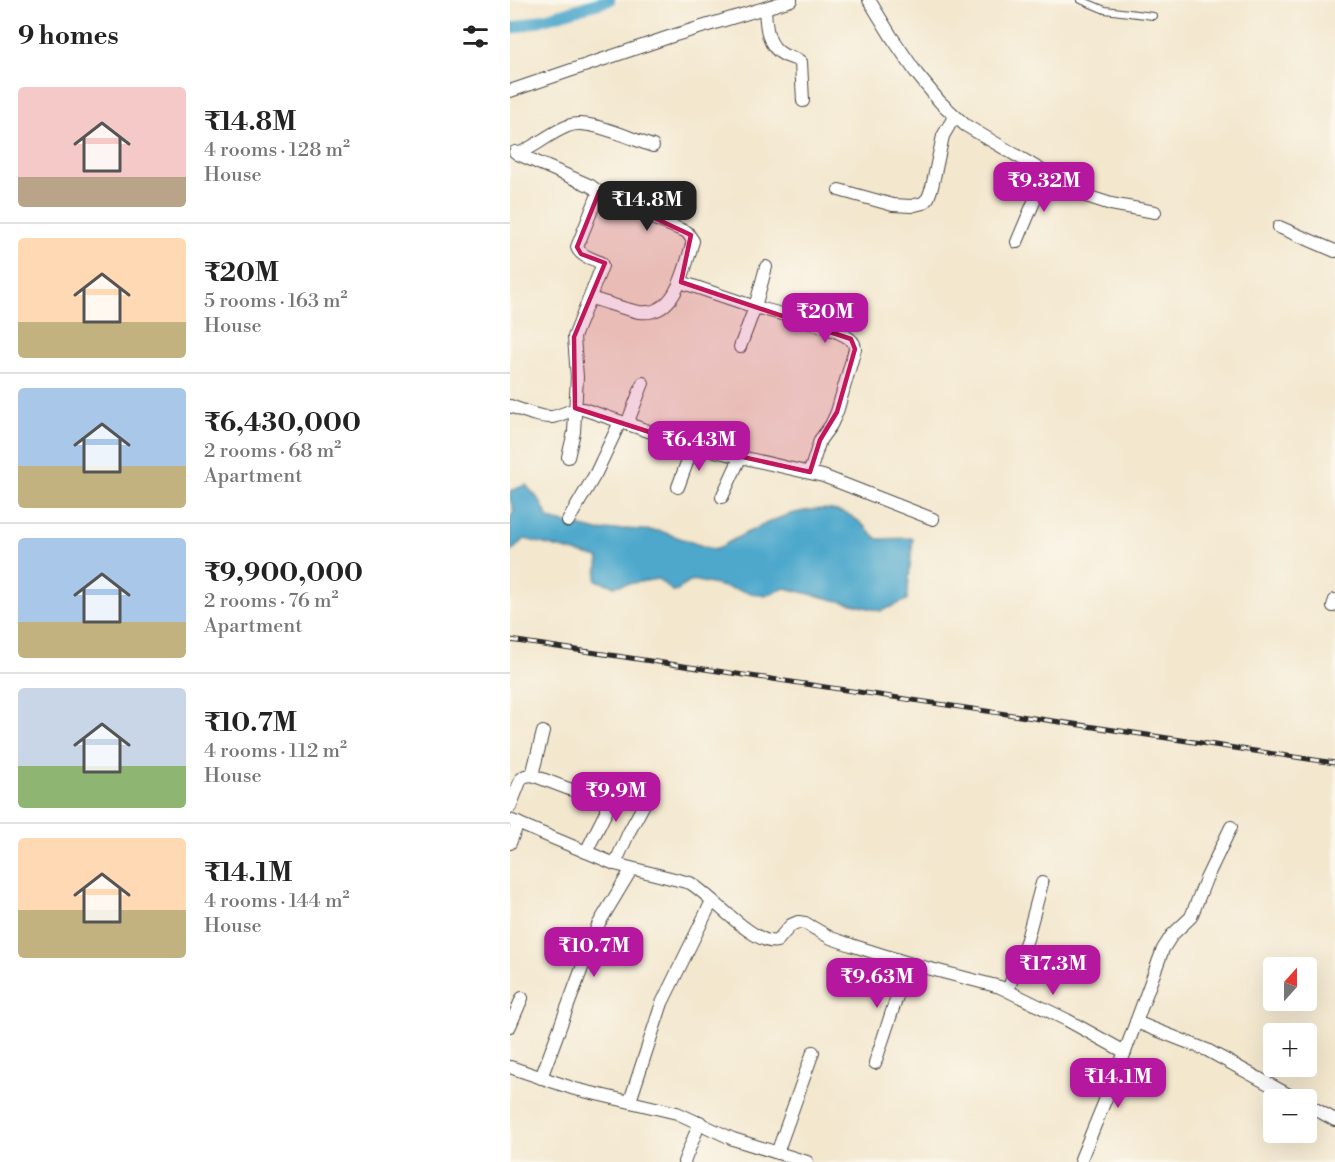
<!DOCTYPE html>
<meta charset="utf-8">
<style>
:root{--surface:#fff;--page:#f6f6f6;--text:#222;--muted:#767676;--line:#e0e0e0;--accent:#b5179e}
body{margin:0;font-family:"Libre Bodoni",serif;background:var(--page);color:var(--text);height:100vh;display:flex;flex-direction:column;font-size:22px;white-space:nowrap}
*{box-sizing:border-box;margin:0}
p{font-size:20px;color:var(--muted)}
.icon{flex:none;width:33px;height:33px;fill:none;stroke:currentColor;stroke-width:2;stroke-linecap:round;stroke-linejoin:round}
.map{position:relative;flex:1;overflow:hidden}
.drawer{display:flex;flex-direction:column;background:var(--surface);width:510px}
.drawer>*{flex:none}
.needle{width:39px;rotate:21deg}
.fabs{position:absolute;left:753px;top:957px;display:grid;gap:12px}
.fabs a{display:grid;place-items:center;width:54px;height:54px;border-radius:6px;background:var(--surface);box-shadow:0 6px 24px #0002;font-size:30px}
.price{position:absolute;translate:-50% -51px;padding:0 14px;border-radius:12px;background:var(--accent);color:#fff;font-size:20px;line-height:39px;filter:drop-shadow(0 2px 3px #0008)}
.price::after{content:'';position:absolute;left:50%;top:36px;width:18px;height:14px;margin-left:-9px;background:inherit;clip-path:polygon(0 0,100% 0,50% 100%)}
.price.current{background:#222;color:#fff}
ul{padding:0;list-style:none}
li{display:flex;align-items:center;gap:18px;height:150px;padding:0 18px}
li+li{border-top:2px solid var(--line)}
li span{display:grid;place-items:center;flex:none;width:168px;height:120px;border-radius:6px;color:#555}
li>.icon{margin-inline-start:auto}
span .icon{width:72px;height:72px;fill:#fffc;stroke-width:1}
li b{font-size:26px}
h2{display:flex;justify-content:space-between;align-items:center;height:72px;padding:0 18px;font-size:26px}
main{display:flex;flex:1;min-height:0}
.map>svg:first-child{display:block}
</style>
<main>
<section class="drawer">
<h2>9 homes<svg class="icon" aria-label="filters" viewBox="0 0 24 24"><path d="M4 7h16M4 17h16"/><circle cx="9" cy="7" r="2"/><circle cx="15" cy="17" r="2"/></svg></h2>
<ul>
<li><span style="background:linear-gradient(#f6c9c9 75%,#b9a48a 0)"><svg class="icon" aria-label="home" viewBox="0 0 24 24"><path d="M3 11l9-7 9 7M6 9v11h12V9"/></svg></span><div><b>₹14.8M</b><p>4 rooms · 128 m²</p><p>House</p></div></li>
<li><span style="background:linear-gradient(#ffd9b3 70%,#c2b280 0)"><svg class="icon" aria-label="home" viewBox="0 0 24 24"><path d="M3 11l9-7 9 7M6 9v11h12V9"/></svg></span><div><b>₹20M</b><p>5 rooms · 163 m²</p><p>House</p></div></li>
<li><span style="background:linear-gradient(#a9c7e8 65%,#c2b280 0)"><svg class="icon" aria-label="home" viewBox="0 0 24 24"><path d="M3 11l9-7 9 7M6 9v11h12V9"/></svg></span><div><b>₹6,430,000</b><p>2 rooms · 68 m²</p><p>Apartment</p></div></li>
<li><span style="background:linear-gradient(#a9c7e8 70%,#c2b280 0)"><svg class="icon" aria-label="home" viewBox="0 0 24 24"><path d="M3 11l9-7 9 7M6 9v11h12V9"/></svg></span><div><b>₹9,900,000</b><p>2 rooms · 76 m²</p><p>Apartment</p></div></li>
<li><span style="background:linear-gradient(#c9d6e8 65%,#8fb573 0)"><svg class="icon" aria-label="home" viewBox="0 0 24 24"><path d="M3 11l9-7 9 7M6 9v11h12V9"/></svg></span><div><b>₹10.7M</b><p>4 rooms · 112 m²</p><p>House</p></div></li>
<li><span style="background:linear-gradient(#ffd9b3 60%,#c2b280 0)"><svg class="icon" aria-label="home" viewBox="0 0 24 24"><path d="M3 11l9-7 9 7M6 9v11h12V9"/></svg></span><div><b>₹14.1M</b><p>4 rooms · 144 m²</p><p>House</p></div></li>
</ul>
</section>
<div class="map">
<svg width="825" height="1162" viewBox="0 0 825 1162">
<rect width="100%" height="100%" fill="#fbf7ec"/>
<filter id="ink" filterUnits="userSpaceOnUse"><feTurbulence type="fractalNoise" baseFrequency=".0167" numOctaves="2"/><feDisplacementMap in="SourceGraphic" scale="12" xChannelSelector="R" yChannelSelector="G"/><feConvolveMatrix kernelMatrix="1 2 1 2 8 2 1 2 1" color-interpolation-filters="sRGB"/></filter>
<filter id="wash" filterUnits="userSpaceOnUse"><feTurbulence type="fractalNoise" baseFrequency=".008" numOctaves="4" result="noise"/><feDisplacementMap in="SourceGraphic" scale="24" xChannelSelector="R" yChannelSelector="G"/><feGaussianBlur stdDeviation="1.35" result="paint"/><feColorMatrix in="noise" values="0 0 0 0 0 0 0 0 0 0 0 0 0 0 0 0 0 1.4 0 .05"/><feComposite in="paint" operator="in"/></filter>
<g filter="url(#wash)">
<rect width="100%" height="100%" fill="#f3e7ce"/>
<path fill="#4ea8cc" stroke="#3c6a7c" stroke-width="1.5" d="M16,485L30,501L39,519L88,531L114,529L150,531L204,550C241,531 297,495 339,515C350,520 359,532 368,539L403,538L397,600L371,611L275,588L255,596L183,580L164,592L148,579L104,586L86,580L89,558L15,539L0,552V518L4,511L0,499V491Z"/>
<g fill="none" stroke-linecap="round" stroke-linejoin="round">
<path stroke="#4ea8cc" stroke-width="12" d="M0,29L99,0"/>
</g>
</g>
<g filter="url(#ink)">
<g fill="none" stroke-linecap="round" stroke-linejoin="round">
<defs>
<path id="lane" d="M571,0L595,10L643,16"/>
<g id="street">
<path d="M359,0L381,36L407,74L430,102L455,125L573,195L601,204L645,212"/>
<path d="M255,8C256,25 256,46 274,55C280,58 286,58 291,62L293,101"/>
<path d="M0,91L162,36L281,0"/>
<path d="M5,152L8,154C26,146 40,133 58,126C77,117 123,140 143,146"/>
<path d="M8,154L81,186L102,202L177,232L183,241C175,267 167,317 129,312C113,309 96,302 80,298"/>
<path d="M329,190L383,205L401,206L413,203L418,198L422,187L433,136L444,117"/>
<path d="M769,227L825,251"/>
<path d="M507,242L536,173"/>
<path d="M256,267L245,307C264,312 330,328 342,341C345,344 344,345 345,349L327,412L321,425L310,440L300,472"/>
<path d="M171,282L245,307L230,347"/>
<path d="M0,406C12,410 29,418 42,417C54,415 61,408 73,409L183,446L313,476L423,519"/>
<path d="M117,424L133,383"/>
<path d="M58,457L64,432L67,377L64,337L92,266L91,263C83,258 70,257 67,247L89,192"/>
<path d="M168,487L183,446"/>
<path d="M212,497L231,456"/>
<path d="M58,521L86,473L110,422"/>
<path d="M823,606L825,600"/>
<path d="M22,775L96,803V812L76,852"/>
<path d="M0,807L11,779L15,776L22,775L33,732"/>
<path d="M0,820L105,864L180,883C200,894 245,947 267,941L281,925L288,922L295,923L321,938L341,945L398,963L490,987L557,1020L615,1052L653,949L662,935L681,917L696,879L721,827"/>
<path d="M0,843L8,823"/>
<path d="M105,864L119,832L138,797"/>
<path d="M498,990L517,939L532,883"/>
<path d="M626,1022L697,1050L788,1100"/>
<path d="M0,1026L12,998"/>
<path d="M365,1063L398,963"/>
<path d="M0,1067L65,1089L167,1113L223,1139L297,1162"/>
<path d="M31,1078L88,925L121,870"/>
<path d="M120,1101L152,1003L202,901"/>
<path d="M796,1104L825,1120"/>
<path d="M267,1153L303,1052"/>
<path d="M174,1162L190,1122"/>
<path d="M572,1162L571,1159L615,1052"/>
</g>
</defs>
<use href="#lane" stroke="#494743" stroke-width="8"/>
<use href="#street" stroke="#494743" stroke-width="14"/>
<use href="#lane" stroke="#fff" stroke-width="6"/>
<use href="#street" stroke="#fff" stroke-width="12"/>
<defs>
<path id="rail" d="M0,640L825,763"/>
</defs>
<use href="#rail" stroke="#2b2b2b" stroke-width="5"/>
<use href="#rail" stroke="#fbf7ec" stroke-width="3" stroke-dasharray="9" stroke-linecap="butt"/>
</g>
</g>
<path fill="#c2185b" fill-opacity="0.2" stroke="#c2185b" stroke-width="4.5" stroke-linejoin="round" d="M89,192L181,235L171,282L341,339L345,349L327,412L310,440L300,472L183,446L65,408L64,337L95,263L71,254L67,247Z"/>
</svg>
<div class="fabs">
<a><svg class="needle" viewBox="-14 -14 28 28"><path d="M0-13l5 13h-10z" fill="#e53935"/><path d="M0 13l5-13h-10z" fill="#767676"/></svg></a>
<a>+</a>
<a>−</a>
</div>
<b class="price" style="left:534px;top:213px">₹9.32M</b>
<b class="price current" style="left:137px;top:232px">₹14.8M</b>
<b class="price" style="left:315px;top:344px">₹20M</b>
<b class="price" style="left:189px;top:472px">₹6.43M</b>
<b class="price" style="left:106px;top:823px">₹9.9M</b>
<b class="price" style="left:84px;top:978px">₹10.7M</b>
<b class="price" style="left:543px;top:996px">₹17.3M</b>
<b class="price" style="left:367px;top:1009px">₹9.63M</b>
<b class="price" style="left:608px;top:1109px">₹14.1M</b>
</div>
</main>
